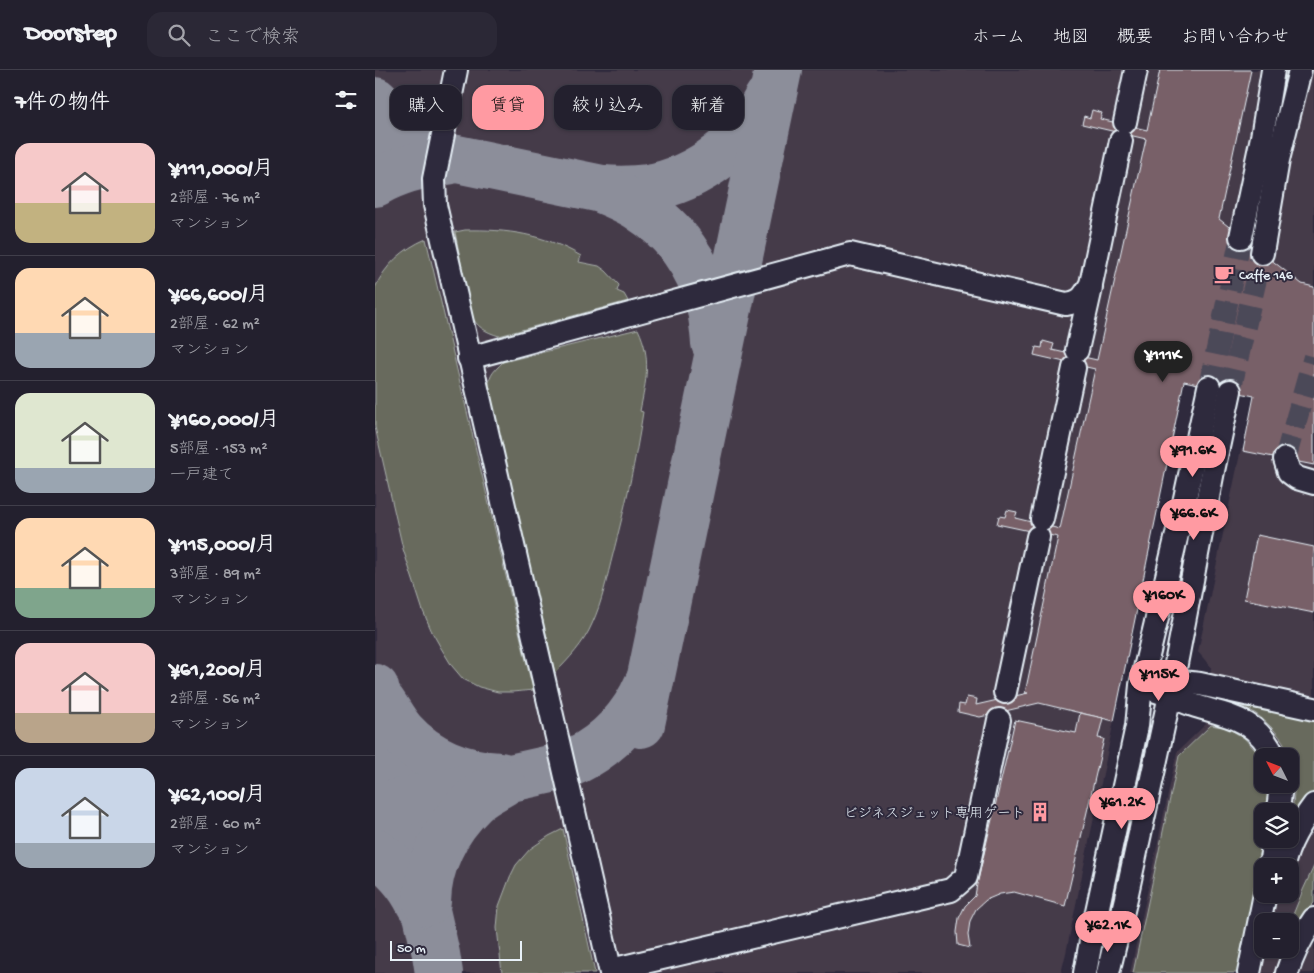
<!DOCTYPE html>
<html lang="ja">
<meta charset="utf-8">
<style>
:root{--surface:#23202e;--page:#2b2836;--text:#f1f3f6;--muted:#a3a3aa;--line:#403e4a;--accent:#ff9aa2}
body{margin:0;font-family:"Gochi Hand","Klee One",sans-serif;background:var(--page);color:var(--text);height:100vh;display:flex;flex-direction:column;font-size:19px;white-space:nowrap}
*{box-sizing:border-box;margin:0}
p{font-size:16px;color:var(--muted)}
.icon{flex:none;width:28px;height:28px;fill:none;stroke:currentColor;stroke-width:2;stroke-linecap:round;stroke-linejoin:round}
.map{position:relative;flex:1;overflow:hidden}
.panel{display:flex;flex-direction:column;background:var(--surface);width:375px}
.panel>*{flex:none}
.banner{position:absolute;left:15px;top:15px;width:475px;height:45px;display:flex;gap:10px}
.needle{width:32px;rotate:312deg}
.tools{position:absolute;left:879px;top:678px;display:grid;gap:10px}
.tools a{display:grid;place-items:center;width:45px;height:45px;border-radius:10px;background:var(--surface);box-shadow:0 1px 4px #0004,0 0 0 1px var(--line);font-size:25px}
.scale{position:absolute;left:15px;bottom:12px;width:132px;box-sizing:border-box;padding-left:5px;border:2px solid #e8f1f8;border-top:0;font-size:14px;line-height:18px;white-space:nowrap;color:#e8f1f8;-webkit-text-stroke:4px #2f2a3d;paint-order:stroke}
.price{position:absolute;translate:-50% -42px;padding:0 11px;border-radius:18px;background:var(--accent);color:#111;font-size:16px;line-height:32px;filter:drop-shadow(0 1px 2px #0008)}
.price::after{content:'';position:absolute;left:50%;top:30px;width:15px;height:11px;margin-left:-8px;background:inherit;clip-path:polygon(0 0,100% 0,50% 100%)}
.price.active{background:#222;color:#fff}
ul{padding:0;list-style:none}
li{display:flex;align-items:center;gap:15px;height:125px;padding:0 15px}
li+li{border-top:1px solid var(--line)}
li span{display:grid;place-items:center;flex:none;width:140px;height:100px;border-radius:15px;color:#555}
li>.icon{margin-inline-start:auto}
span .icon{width:60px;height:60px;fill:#fffc;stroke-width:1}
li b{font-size:21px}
h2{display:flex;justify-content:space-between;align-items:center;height:60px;padding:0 15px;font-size:21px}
.tag{padding:0 18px;border-radius:15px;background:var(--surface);box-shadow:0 1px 4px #0004,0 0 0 1px var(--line);font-size:18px;line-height:45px}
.tag.active{background:var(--accent);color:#111}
header{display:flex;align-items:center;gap:30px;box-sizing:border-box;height:70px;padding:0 25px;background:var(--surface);border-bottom:1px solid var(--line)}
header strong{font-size:24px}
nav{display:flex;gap:28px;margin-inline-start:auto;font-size:18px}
.search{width:350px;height:45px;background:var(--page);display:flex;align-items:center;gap:12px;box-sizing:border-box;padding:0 18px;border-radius:15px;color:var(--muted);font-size:19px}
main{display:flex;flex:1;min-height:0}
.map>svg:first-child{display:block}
</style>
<header>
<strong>Doorstep</strong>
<div class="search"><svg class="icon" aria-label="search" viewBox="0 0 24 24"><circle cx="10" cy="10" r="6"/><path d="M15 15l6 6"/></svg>ここで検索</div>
<nav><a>ホーム</a><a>地図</a><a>概要</a><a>お問い合わせ</a></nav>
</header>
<main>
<section class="panel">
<h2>7件の物件<svg class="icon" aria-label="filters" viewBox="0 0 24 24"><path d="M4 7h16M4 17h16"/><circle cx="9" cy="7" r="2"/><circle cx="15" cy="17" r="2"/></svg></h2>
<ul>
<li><span style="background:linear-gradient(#f6c9c9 60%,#c2b280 0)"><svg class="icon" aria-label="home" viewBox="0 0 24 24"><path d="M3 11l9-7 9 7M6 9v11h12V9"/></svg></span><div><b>¥111,000/月</b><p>2部屋 · 76 m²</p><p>マンション</p></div></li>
<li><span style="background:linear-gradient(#ffd9b3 65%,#9aa5b1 0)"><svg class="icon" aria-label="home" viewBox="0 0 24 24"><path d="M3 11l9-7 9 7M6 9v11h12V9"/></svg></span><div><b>¥66,600/月</b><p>2部屋 · 62 m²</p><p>マンション</p></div></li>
<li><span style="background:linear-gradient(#dfe7d0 75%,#9aa5b1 0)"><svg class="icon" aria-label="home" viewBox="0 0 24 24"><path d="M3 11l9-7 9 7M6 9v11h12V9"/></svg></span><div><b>¥160,000/月</b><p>5部屋 · 153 m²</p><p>一戸建て</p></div></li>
<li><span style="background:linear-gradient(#ffd9b3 70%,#7fa58c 0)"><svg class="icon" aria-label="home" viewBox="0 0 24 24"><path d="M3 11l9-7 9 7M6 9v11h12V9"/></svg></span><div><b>¥115,000/月</b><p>3部屋 · 89 m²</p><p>マンション</p></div></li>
<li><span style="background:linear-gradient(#f6c9c9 70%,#b9a48a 0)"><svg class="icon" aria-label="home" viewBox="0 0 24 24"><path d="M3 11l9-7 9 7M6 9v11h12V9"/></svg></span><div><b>¥61,200/月</b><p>2部屋 · 56 m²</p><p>マンション</p></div></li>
<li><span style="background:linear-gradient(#c9d6e8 75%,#9aa5b1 0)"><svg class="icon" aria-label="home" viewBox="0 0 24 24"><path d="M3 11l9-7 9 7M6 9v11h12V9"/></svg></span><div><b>¥62,100/月</b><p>2部屋 · 60 m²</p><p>マンション</p></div></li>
</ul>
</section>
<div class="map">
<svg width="939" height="903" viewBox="0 0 939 903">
<rect width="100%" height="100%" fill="#2f2a3d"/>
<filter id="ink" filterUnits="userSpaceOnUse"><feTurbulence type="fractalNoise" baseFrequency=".02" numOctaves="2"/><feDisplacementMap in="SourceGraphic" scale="10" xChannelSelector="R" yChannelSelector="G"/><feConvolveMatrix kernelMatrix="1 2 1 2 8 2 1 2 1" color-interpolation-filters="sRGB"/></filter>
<g filter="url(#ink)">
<path fill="#453a4a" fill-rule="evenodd" d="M0,0H939V903H755L802,682L831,654L836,597L823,582L866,379L869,380L879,326L809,311L691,883L686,903H0ZM888,686H915V714H888ZM888,741H915V769H888ZM888,796H915V824H888ZM888,851H915V879H888Z"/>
<g fill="#686b5d" stroke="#a8aeaa">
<path d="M90,160C133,159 168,164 206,186L204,192L224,196L231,201L244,215L242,221L249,224L253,231L124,266C111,262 101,257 96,244L80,162Z"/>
<path d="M51,169L158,620H159L137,622H123L104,617L88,609L77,596L66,578L57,562L48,541L28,479L0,357V218C10,195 28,179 51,169Z"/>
<path d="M263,259C277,288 271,311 265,341L268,342C261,390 250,437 238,484C232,507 227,533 217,554C209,573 194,589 180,603L114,322C113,306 117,303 128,292Z"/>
<path d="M830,627L939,649V721L921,743L917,741C922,708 921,682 896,657C888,649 879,641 868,637C856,632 842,630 830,627Z"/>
<path d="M836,655L853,658L869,668L881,681L887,694L888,714H893L894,722L891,741H888L887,766L866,903H758L804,686Z"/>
<path d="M188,759L220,903H127L122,858L124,836L135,807L141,795L155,779L174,766Z"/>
<path d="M939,796V833C929,843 921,854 915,867V852L928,820Z"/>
</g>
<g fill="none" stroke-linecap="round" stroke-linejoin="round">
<g stroke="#8c8e9a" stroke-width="48">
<path d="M0,31C19,49 38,67 61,78"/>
<path d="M0,72L227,119C242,120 258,120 273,118C324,109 370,73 393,28"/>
<path d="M0,113C23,100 46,94 72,91"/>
<path d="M227,119C239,125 253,130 265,138C299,159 325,196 335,235C338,248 339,261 340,273"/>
<path d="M0,618L61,884L64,903"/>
<path d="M7,633C14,643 19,653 27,662C52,690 88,704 125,706"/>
<path d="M266,654L403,0"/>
<path d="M0,738L176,699C185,696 195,694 202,690C235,673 259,647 273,614"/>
<path d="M0,782C20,797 34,811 45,834"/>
<path d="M52,832C53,794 70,759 98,732C106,724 117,719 127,713"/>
</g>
</g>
<g fill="#786067" stroke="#e8f1f8">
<path d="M785,0H876L844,149L927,214L939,217V395L868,381L879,326L809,311L739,651L664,633L605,647L583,642L584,634L590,635L592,627L602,629L601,635L653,623H650L683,467L622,454L624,446L630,447L632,440L642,442L640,448L685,459L720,299L659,285L661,277L667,278L668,271L679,274L677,280L722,290L771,69L707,54L709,46L715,48L717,40L727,43L725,49L772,60Z"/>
<path d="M882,465L939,477V543L869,529Z"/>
<path d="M705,643L728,648L723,668L729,669L690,836L639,822L625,824L611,830L601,839L595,851L593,865L595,878L583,875L582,862L584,848L590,836L600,826L602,814L640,650L701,663Z"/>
</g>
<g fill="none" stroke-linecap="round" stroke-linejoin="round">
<g stroke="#4b4859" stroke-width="22" stroke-dasharray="22 11" stroke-linecap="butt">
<path d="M834,317L866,167"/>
<path d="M855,321L887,183"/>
<path d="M910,389L939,287"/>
</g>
<defs>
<g id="minor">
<path d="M81,0L59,109L60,135L236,903"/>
<path d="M750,52L761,0"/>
<path d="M866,167L887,67L898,0"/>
<path d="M887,183L903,90L925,0"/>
<path d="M702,280L716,218"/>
<path d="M94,288L475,184L691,234C706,232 709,227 716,214L746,71"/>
<path d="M910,389L914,402L922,408L939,413"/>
<path d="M667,449L699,298"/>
<path d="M782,613L797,611L825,614L939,639"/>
<path d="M781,621C795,625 808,632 821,636C857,647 881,649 899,686"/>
<path d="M630,622L663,467"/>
<path d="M903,741L906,714"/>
<path d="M895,796L899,769"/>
<path d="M908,796C913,773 925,754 939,735"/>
<path d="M236,900L576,820L591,807L624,650"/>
<path d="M710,903L719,855L762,656L766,615L804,456L834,317"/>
<path d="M733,903L751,828L795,625L838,401L855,321"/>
<path d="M874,903L890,824"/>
<path d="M912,903C918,883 927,866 939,849"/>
</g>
</defs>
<use href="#minor" stroke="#e8f1f8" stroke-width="26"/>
<use href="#minor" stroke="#2f2a3d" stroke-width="22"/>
</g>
</g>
<defs>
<symbol id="cafe-bare" viewBox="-9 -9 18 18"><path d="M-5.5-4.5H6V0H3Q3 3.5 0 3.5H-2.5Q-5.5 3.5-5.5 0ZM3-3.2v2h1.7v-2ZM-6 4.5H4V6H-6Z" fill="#ff9aa2" stroke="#2f2a3d" stroke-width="2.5" paint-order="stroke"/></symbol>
<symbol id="building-bare" viewBox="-9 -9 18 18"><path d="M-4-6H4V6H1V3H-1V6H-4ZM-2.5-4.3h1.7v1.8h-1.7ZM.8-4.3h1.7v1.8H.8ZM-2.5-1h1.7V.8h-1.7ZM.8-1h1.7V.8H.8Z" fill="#ff9aa2" stroke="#2f2a3d" stroke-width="2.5" paint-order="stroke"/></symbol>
</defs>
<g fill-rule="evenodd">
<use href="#cafe-bare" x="835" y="190" width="28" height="28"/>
<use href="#building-bare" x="651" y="728" width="28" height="28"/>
</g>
<g text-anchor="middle" stroke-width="4" stroke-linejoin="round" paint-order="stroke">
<g font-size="14" fill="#e8f1f8" stroke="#2f2a3d" text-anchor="start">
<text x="864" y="209">Caffe 146</text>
<text x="650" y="747" text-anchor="end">ビジネスジェット専用ゲート</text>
</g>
</g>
</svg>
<div class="tools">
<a><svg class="needle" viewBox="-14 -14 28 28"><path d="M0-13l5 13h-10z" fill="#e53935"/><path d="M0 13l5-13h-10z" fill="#a3a3aa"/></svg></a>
<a><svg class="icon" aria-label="layers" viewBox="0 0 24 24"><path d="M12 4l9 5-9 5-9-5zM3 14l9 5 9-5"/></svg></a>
<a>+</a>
<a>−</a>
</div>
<div class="scale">50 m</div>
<b class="price active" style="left:788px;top:313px">¥111K</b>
<b class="price" style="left:818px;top:408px">¥91.6K</b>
<b class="price" style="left:819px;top:471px">¥66.6K</b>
<b class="price" style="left:789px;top:553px">¥160K</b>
<b class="price" style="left:784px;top:632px">¥115K</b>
<b class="price" style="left:747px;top:760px">¥61.2K</b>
<b class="price" style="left:733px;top:883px">¥62.1K</b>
<div class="banner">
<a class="tag">購入</a>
<a class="tag active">賃貸</a>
<a class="tag">絞り込み</a>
<a class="tag">新着</a>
</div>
</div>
</main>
